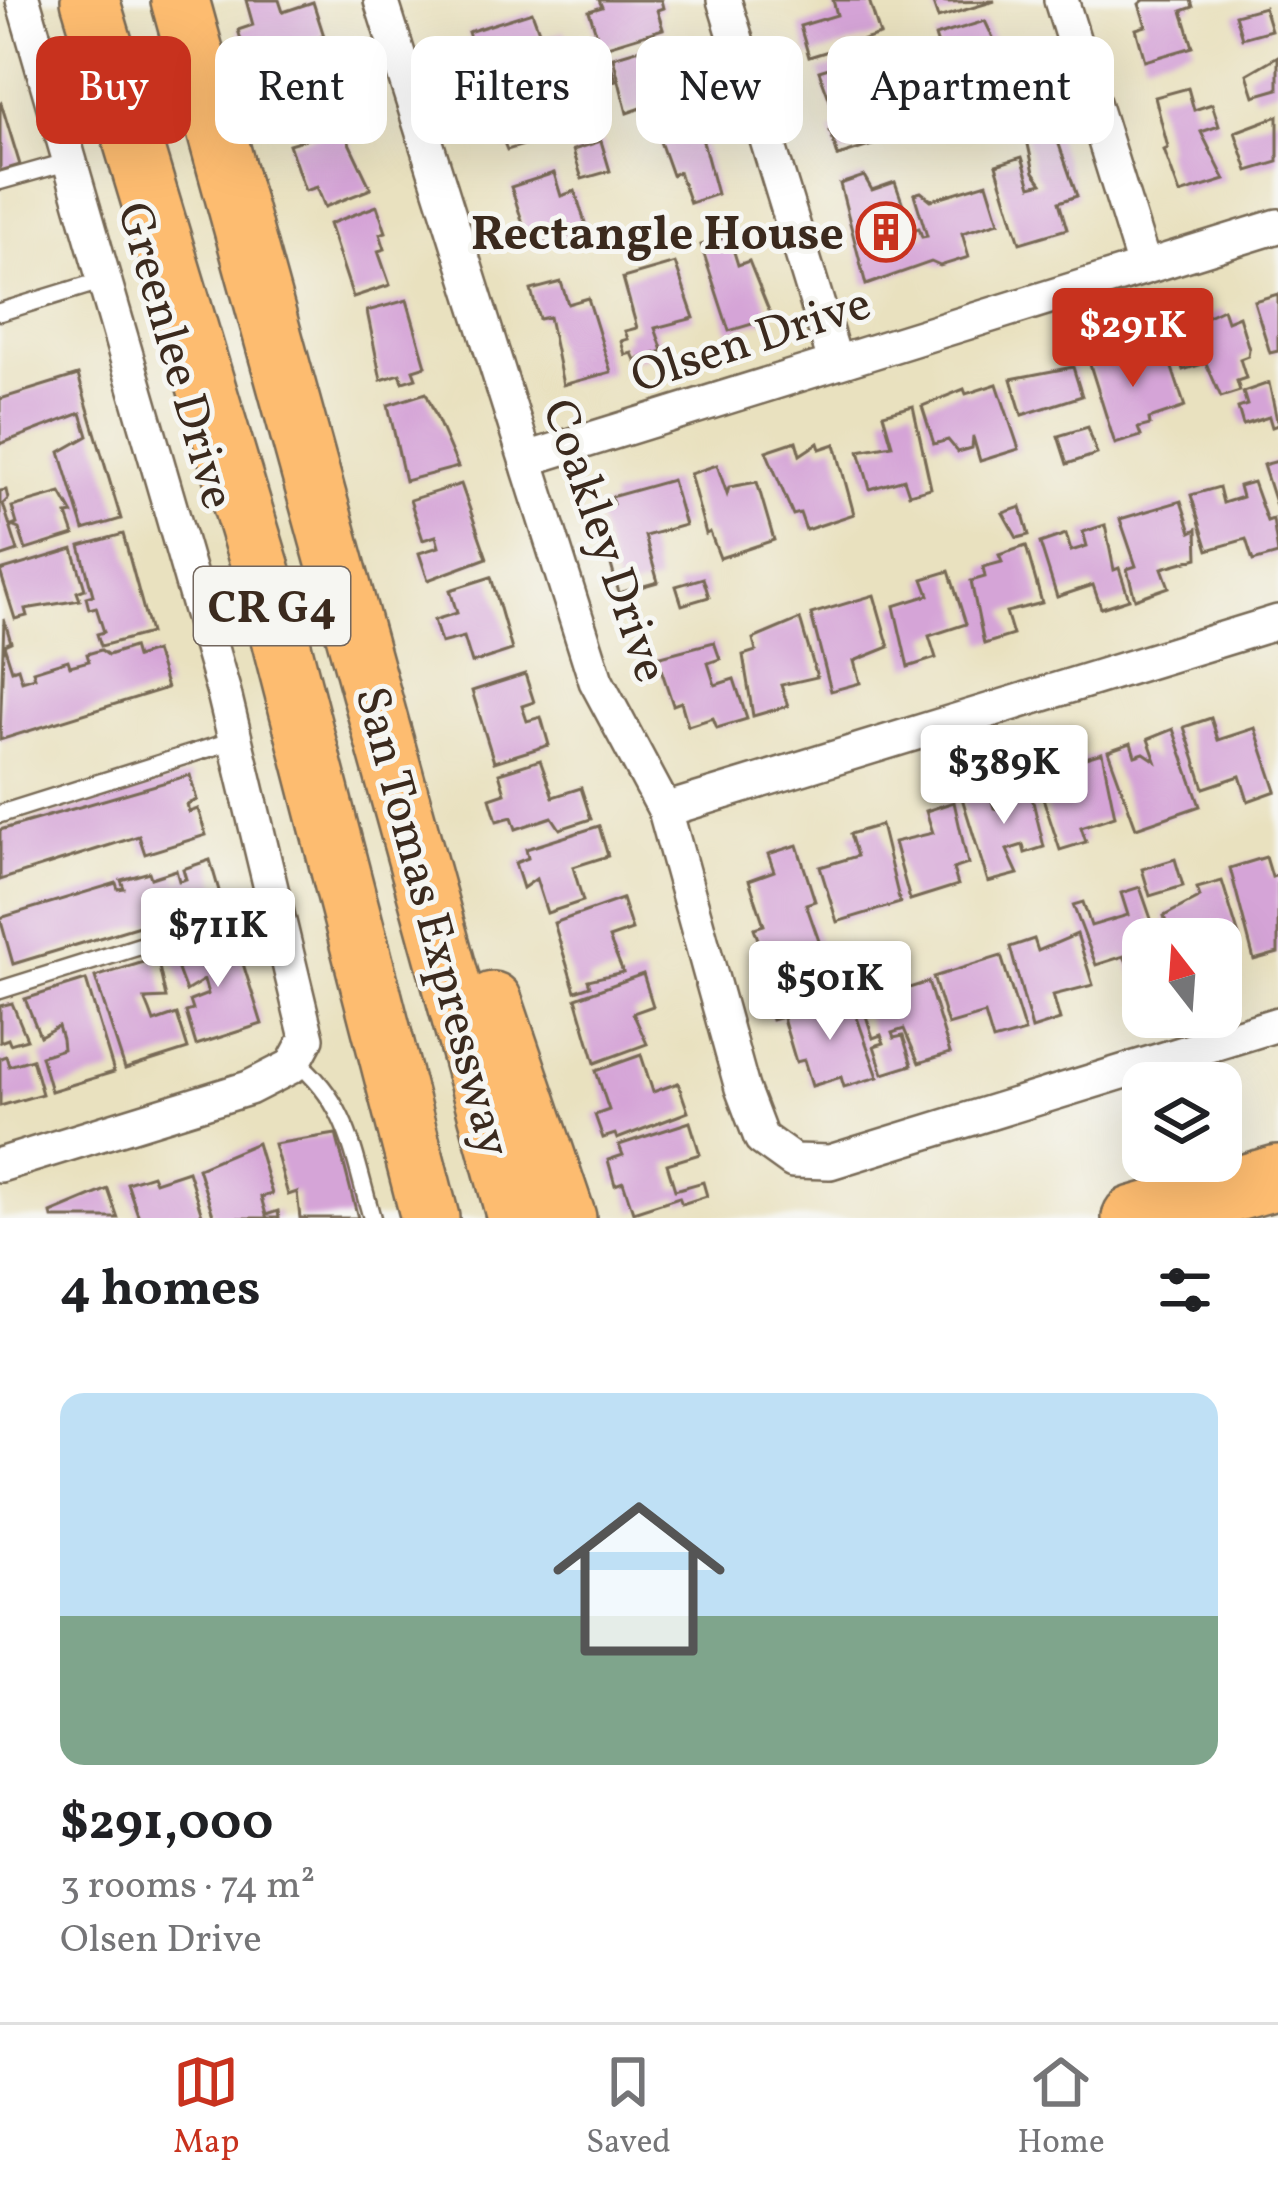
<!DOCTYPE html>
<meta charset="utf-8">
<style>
:root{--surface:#fff;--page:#f2f2f2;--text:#202124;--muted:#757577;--line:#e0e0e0;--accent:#c8321e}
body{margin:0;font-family:Vollkorn,serif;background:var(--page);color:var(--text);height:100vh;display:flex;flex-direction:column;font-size:45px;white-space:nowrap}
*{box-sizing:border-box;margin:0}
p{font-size:39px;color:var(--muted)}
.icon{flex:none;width:66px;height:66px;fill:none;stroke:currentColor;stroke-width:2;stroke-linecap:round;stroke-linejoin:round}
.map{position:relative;height:1218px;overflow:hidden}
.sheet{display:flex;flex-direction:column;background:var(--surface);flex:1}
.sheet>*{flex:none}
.hud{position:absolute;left:36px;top:36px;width:1206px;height:108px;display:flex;gap:24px}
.needle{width:78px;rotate:343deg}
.tools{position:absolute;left:1122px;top:918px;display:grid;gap:24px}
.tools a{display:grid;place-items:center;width:120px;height:120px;border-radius:24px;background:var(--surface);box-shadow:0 12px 48px #0002;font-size:60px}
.price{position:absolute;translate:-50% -102px;padding:0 27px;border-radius:12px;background:#fff;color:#222;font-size:39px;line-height:78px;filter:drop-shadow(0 3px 6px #0008)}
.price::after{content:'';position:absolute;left:50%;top:72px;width:36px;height:27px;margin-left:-18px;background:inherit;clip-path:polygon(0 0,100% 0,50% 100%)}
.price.on{background:var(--accent);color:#fff}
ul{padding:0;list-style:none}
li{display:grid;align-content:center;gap:24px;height:636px;padding:0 60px}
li+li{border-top:3px solid var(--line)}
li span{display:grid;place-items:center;height:372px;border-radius:24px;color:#555}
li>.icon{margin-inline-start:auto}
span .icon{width:216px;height:216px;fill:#fffc;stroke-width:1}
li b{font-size:51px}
h2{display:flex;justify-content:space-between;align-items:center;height:144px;padding:0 60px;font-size:51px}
.tag{padding:0 42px;border-radius:24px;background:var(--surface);box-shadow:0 12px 48px #0002;font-size:42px;line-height:108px}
.tag.on{background:var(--accent);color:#fff}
.tab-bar{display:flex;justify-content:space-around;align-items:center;height:168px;border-top:3px solid var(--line);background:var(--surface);font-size:33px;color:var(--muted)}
.tab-bar a{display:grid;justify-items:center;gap:6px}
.tab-bar .on{color:var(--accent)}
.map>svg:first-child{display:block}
</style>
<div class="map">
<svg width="1278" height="1218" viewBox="0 0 1278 1218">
<rect width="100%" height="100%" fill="#f6f6f2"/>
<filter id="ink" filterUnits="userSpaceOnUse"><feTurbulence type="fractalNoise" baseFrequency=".00833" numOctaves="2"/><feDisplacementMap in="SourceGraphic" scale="24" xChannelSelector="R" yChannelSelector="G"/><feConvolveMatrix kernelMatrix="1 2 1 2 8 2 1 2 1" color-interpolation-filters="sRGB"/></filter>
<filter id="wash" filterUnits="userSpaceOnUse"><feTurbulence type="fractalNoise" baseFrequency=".004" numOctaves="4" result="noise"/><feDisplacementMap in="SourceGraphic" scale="48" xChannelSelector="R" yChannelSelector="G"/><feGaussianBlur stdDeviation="2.7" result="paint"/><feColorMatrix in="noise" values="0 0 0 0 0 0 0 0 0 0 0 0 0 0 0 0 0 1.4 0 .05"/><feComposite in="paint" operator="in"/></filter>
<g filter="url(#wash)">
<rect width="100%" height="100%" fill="#e9e1bf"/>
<g id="blocks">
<g fill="#d5a4d7">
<path d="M246,0H279L283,12L313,2L324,36L247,59L238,30L253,25Z"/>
<path d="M599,0H661L663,8L657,10L663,29L601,48L589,11L602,7Z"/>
<path d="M833,0H869L880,35L809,57L800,26L837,15Z"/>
<path d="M932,0L948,2L995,1L938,18Z"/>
<path d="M1144,0H1191L1193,7L1182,11L1193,47L1145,61L1136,29L1146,26L1139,4Z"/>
<path d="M1264,7L1271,30L1242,38L1235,15Z"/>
<path d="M532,12L542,39L565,31L573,56L500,79L495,64L480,69L468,32Z"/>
<path d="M985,21L1008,69L1019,66L1029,98L979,113L972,90L958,94L953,76L948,77L935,36Z"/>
<path d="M670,40L694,93L668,105L667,99L627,113L613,57Z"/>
<path d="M866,45L884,101L877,103L888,140L838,156L830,131L840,128L819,71L858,59L855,48Z"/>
<path d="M310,52L324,79L335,75L344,100L284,121L258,71Z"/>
<path d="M1278,56V89L1254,96L1247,74Z"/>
<path d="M609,60L616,80L599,86L592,67Z"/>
<path d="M528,83L534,102L556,95L568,132L507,150L485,95Z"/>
<path d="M1188,88L1194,110L1212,104L1219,126L1201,132L1225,180L1180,194L1164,150L1168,148L1155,97Z"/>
<path d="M1,103L20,165L0,171V104Z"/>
<path d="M694,108L717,194L690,203L679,172L672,175L653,122Z"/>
<path d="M1048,113L1077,196L1059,202L1067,229L1020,243L996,165L1022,157L1031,186L1042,183L1034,172L1023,121Z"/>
<path d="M1278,116V162L1248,171L1235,132Z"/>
<path d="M342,128L371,189L325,207L317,187L305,191L289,144Z"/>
<path d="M601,141L610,171L582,179L573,150Z"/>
<path d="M554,173L561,196L575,191L587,229L531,248L511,187Z"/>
<path d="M864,176L872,190L895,182L912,230L919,228L922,237L927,236L914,194L921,192L931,200L987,183L999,222L962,233L969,257L940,266L931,262L866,285L840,184Z"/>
<path d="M377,206L386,232L380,234L385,249L378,251L390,285L353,297L329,224Z"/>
<path d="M729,236L738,265L749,261L772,318L729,331L701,245Z"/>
<path d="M675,263L694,318L655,328L663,351L635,360L632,353L625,355L621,341L628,339L625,331L637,328L623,278Z"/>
<path d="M561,282L568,304L588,298L611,372L563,385L549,317L539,319L531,290Z"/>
<path d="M1278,294V351L1270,353L1254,301Z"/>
<path d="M407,300L426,366L413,370L416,378L403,382L400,374L381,380L367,311Z"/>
<path d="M1223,309L1227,321L1239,316L1249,349L1248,356L1240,359L1246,378L1237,381L1240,391L1221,397L1206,363L1183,370L1171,333Z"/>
<path d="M1118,342L1125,366L1167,353L1185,407L1149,419L1150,425L1138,428L1141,436L1115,444L1086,352Z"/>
<path d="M1073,367L1082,396L1022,415L1011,379Z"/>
<path d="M78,375L121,519L84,530L60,452L88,436L81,413L0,444V399Z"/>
<path d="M1269,383L1278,425L1272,427L1269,417L1243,425L1238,408L1247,405L1243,392Z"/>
<path d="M997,384L1019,449L980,461L973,437L972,448L958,452L948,440L934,444L922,406L964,389L966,394Z"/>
<path d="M426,393L458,467L405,481L388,405Z"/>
<path d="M913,406L931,488L909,494L904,479L870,489L859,451L892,445L883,414Z"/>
<path d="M1088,427L1097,454L1067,464L1058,436Z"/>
<path d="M796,441L800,455L818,443L820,449L835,444L854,514L806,530L800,513L793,515L766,451Z"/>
<path d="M1278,461V509H1277L1263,465Z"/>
<path d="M717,465L727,494L729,487L757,482L774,540L720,558L710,532L706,534L690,474Z"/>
<path d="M672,480L685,525L645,536L658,582L619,593L595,509L613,504L611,497Z"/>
<path d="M1253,482L1267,521L1273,519L1278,554L1253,561L1246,539L1208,550L1191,495L1219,487L1223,503L1242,497L1239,486Z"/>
<path d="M461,484L487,558L428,580L419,553L439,547L436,536L423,540L410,500Z"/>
<path d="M6,490L8,499L3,504L18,551L0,557V491Z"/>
<path d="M61,493L73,514L67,515L74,535L26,550L19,529L12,526L17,524L12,507Z"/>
<path d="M1181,501L1191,532L1197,529L1198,558L1162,568L1169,587L1135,599L1127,569L1136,566L1120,519Z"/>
<path d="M1021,507L1029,535L1017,538L1003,513Z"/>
<path d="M1105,525L1114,570L1119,568L1129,599L1101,608L1093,585L1057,597L1040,543L1066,534L1071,551L1087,546L1083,532Z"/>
<path d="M123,534L150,633L101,646L97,634L104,632L96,607L89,609L86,597L93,595L80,546Z"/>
<path d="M1026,546L1042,603L1006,612L1013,635L984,644L971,581L985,577L983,567L1002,562L999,555Z"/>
<path d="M73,549L85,589L77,592L80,600L25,609L27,616L15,619L0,571Z"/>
<path d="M949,571L966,624L929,636L936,658L908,667L894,606L929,595L923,579Z"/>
<path d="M491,577L512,650L472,663L464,637L441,643L434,620L457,613L450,590Z"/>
<path d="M703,578L709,597L682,605L676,586Z"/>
<path d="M874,595L889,647L854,661L860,683L831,691L811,614Z"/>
<path d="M4,619L11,642L4,645L12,670L18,668L22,681L35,677L33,671L68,660L70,666L89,661L87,654L101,650L108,655L133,647L136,657L155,651L167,688L0,740Z"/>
<path d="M800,619L817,677L781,685L788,706L753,716L743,655L756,651L753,639Z"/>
<path d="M714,642L720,659L708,663L715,685L734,679L747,719L717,728L713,718L688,726L681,702L673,705L657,657Z"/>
<path d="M525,674L534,702L522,706L527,721L541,717L549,745L494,762L472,691Z"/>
<path d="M1211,718L1218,740L1255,728L1276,791L1248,801L1240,776L1204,788L1184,727Z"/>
<path d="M1173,729L1200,806L1136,828L1108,751L1131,743L1135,756L1144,753L1156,761L1148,739Z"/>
<path d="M1102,753L1115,816L1081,827L1086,842L1060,850L1042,795L1079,783L1072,762Z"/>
<path d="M540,760L553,797L581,788L591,819L560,829L552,817L516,829L512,817L497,821L490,798L505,793L499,773Z"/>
<path d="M190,775L197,800L187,804L189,812L198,809L206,835L145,854L139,836L0,880V830Z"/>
<path d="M1027,777L1044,847L1025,853L1023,845L1007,850L1018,874L988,882L962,798L989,790L994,808L1006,811L998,786Z"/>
<path d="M954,802L968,864L953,869L958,885L910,900L894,842L933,833L926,811Z"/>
<path d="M881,825L900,903L837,922L820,867L857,856L850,834Z"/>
<path d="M599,826L608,856L573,867L583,901L547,913L536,879L523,888L515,863L528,858L526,849Z"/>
<path d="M797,845L815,901L806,904L819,941L765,959L754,928L764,925L749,880L774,871L768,854Z"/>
<path d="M1266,857L1272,877L1278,875V953L1254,960L1230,868Z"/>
<path d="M1175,859L1183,886L1150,896L1142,869Z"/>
<path d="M210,860L222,901L13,964L0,918L116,883L118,889L124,888L121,880L149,872L151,878L176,870L179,881L186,879L183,869Z"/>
<path d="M1222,881L1239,936L1221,942L1171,939L1164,916L1200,897L1197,888Z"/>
<path d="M1140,887L1158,939H1143L1142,993L1124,956L1096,965L1073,905L1083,902L1091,926L1128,915L1121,893Z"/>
<path d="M622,899L632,930L609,938L623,972L588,980L590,986L575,991L554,923Z"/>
<path d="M1077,934L1093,985L1053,995L1060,1020L1032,1029L1010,947L1034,939L1038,951Z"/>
<path d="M234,935L262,1024L196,1045L186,1012L193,1010L190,1001L208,994L204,980L186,991L172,954Z"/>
<path d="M1001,956L1025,1032L993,1041L985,1014L948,1025L933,977Z"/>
<path d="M157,958L166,998L145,999L150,1011L154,1022L177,1014L188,1049L125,1069L95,977Z"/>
<path d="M643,974L653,1006L633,1013L647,1044L595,1063L576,998Z"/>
<path d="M893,977L900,991L928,982L950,1053L919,1063L904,1029L892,1033L894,1038L903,1036L912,1065L883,1074L874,1046L884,1043L881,1035L873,1038L862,1003L887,995L882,980Z"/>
<path d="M789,978L792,988L772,994L779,1018L772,1020L762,985Z"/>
<path d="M86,980L114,1072L51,1091L41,1056L63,1049L62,1039L58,1026L40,1036L25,999Z"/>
<path d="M849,995L878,1077L844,1087L841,1077L812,1086L804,1060L796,1062L782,1015Z"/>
<path d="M12,1003L27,1039L10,1044L8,1039L0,1042V1006Z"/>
<path d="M641,1055L653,1092L678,1083L688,1112L617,1139L615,1134L603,1138L595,1115L609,1110L596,1071Z"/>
<path d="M6,1056L9,1066L32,1059L42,1094L0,1106V1058Z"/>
<path d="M690,1122L700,1154L667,1164L675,1190L703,1182L707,1196L682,1204L679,1197L633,1212L623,1182L615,1185L608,1160L623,1155L619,1145Z"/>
<path d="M336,1134L358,1218H300L297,1192L288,1195L274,1144Z"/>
<path d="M257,1143L272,1194L261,1197L266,1215L278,1211L279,1218H214L198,1168Z"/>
<path d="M188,1171L203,1218H139L127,1183L152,1175L155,1182Z"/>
<path d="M108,1189L118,1218H52L51,1213Z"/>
</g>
</g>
</g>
<g filter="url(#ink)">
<use href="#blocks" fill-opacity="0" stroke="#786a56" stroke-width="3"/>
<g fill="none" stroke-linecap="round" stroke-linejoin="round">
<defs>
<g id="service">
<path d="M0,181L71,161"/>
<path d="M0,312L108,279"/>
<path d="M0,814L235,740"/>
<path d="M0,990L274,904"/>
<path d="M295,1060C349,1104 353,1154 372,1218"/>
</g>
<g id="minor">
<path d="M381,0L596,681L665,810L742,1088L761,1138L793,1161L830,1162L1278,1024"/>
<path d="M724,0L835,361"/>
<path d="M1061,0L1144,266"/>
<path d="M527,459L1278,226"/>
<path d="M665,810L1278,622"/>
<path d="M0,1165L249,1088L292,1066L307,1038L224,693L23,0"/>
</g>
<g id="trunk">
<path d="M90,0L268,592L430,1218"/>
<path d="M180,0L516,1218"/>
<path d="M493,1001L567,1218"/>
</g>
<path id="motorway" d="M1134,1218L1278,1177"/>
</defs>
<use href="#service" stroke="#786a56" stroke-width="21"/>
<use href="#minor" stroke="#786a56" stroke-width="38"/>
<use href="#trunk" stroke="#786a56" stroke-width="62"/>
<use href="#motorway" stroke="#786a56" stroke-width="68"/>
<use href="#service" stroke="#fff" stroke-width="16"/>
<use href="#minor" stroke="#fff" stroke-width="33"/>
<use href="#trunk" stroke="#fdbc70" stroke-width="57"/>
<use href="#motorway" stroke="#fdbc70" stroke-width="63"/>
</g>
</g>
<defs>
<symbol id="building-ring" viewBox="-11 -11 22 22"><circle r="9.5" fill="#f6f6f2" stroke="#c8321e" stroke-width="1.5"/><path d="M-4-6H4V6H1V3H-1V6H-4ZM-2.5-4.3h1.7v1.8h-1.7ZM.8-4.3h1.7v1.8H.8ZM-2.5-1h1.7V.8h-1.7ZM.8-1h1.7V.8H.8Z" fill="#c8321e"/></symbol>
</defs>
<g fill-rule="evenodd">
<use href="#building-ring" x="853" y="199" width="66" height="66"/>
</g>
<g text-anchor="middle" stroke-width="10" stroke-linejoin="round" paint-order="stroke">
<rect fill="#f6f6f2" stroke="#73675e" stroke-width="3" x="194" y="567" width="156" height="78" rx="9"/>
<g font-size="45" font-weight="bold" fill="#3b2a1e">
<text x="272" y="622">CR G4</text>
</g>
<g font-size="48" font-weight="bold" fill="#3b2a1e" stroke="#f6f6f2" text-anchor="end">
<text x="844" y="249">Rectangle House</text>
</g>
<g font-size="48" fill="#3b2a1e" stroke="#f6f6f2">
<text transform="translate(750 338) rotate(-18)" y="17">Olsen Drive</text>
<text transform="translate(178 355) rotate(74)" y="17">Greenlee Drive</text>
<text transform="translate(607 540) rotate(71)" y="17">Coakley Drive</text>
<text transform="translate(435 921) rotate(75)" y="17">San Tomas Expressway</text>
</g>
</g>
</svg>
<div class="tools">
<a><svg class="needle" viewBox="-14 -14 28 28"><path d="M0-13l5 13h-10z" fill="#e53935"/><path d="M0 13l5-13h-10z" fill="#757577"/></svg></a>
<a><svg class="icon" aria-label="layers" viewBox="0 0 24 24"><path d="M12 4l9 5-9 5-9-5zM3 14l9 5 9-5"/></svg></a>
</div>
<b class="price on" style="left:1133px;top:390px">$291K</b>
<b class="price" style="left:1004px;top:827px">$389K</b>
<b class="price" style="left:218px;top:990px">$711K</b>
<b class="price" style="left:830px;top:1043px">$501K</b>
<div class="hud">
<a class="tag on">Buy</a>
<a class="tag">Rent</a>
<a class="tag">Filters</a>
<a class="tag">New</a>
<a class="tag">Apartment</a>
</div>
</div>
<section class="sheet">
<h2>4 homes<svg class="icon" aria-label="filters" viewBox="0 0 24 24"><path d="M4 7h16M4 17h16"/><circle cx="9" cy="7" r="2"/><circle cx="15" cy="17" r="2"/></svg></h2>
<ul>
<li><span style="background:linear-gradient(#bfe0f5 60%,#7fa58c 0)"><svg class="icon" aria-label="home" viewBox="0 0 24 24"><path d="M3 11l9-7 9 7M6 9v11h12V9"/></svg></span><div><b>$291,000</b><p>3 rooms · 74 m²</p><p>Olsen Drive</p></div></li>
</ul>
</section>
<nav class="tab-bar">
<a class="on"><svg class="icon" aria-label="map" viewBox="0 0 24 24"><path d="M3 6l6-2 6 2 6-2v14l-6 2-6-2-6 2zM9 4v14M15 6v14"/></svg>Map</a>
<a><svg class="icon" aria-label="saved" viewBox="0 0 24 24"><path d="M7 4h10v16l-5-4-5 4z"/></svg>Saved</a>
<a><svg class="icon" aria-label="home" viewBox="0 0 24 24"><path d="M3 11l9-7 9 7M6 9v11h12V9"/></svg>Home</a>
</nav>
